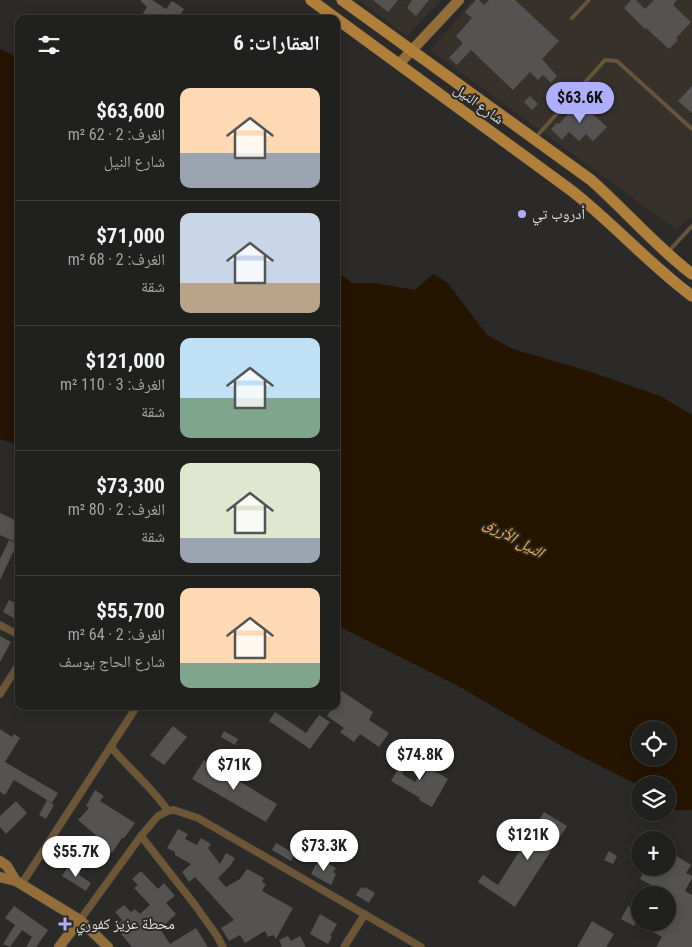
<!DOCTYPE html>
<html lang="ar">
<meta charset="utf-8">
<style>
:root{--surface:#20201e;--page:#282827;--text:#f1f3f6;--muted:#a2a3a4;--line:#3d3e3c;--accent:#aeaefa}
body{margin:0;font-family:"Roboto Condensed","Noto Naskh Arabic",sans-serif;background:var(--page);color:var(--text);direction:rtl;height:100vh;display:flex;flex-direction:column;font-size:19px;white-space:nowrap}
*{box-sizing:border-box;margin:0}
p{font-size:16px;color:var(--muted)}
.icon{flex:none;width:28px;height:28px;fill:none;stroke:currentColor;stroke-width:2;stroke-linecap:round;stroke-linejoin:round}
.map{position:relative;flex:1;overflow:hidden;direction:ltr}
.panel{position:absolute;left:15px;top:15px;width:325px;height:695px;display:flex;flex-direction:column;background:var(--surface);border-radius:10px;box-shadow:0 2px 12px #0003,0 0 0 1px var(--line);direction:rtl}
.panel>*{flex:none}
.fabs{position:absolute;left:631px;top:721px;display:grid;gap:10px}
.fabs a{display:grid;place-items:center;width:45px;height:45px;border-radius:50%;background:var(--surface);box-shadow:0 2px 12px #0003,0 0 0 1px var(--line);font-size:25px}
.price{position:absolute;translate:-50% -42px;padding:0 11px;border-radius:18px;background:#fff;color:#222;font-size:16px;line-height:32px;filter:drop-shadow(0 1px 2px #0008)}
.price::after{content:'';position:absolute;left:50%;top:30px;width:15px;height:11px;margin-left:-8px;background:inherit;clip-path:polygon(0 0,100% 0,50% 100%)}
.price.on{background:var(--accent);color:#111}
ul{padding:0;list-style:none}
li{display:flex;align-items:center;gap:15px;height:125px;padding:0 20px}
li+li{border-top:1px solid var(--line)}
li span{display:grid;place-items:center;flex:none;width:140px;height:100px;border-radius:10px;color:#555}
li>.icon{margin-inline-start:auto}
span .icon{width:60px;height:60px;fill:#fffc;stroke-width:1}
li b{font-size:21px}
h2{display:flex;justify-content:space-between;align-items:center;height:60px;padding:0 20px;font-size:21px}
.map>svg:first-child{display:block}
</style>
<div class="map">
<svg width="692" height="947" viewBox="0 0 692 947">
<rect width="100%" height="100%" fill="#2b2a28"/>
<g fill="#37312b">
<path d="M359,0H441L407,36Z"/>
<path d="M472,0H692V216L677,230L431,51Z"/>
</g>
<g fill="#251400" fill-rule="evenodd">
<path d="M0,49L19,58V445L0,439Z"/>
<path d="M336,271L352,283H375L415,290L433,274L447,282L487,335L513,349L591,372L660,396L692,415V810H673L668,806V785H640V786L563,747L460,687L336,625ZM640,730H668V758H640Z"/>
</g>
<g fill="#555351">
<path d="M140,0H152L166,9L172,1L184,9L178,19H159L151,14L149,17L143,13L147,7Z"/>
<path d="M373,0H398L388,12Z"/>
<path d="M412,0H429L416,16L407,8Z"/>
<path d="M476,0H479L484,5L489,0H515L559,41L542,59L557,76L551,83L543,75L538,80L530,72L513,90L471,50L457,65L449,58L463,43L456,36L472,18L465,12Z"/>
<path d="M631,0H636L645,9L654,0H677L673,5L691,22L676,38L678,40L669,49L646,28L645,29L624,8Z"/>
<path d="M692,86V113L678,101Z"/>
<path d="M530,96L538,104L532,110L524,102Z"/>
<path d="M579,101L607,127L593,141L586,134L579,141L569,132L562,140L551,129L557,123L559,124Z"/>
<path d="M0,513L19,522V529L13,541L0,535Z"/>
<path d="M9,540L17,544L0,580V559Z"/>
<path d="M9,600L19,605V621L3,612Z"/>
<path d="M0,636L11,642L0,662Z"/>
<path d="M336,687L373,712L369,720L389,733L379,747L360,734L354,742L340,732L344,728L327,716L334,706H336Z"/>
<path d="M275,712L306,733L319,715L330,722L310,749L269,721Z"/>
<path d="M173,726L187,737L164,765L150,755Z"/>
<path d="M0,729L12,737L14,734L20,738L5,762L58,793L52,803L14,780L5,795L0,792Z"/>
<path d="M224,731L238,739L235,745L221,737Z"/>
<path d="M411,746L424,754L421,760L413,755L402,774L415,782L418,777L422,779L429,768L448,779L432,807L419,800L420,798L391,781Z"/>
<path d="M204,760L277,804L266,822L192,779Z"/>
<path d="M95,790L104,796L100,801L135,823L124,838H122L112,853L110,852L102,863L87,852L98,837L78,820L89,808L86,806Z"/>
<path d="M47,800L54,805L46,819L39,815Z"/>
<path d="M16,801L27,813L6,834L0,827V816Z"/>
<path d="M544,812L567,826L515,907L478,882L483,875L498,885Z"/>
<path d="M178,829L188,834L185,839L197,845L201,838L211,844L208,848L220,864L226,853L235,858L230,866L218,878L226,887L240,879L247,869L264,878L262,882L266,884L262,891L293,908L276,939L273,935L268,937L265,931L245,943L240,935L229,941L221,928L234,920L195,877L189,882L182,872L191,864L175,855V852L167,848Z"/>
<path d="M276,843L295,854L291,861L272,850Z"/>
<path d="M609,851L617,856L613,864L604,860Z"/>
<path d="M668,851L691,865L686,873L692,876V878L685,891L692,895V947H656L662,937L636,922L634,926L621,919L628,906L634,910L640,899V922H668V895H657L660,890L640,879L646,868H668Z"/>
<path d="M319,859L336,868L333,872L336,874L331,885L311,874Z"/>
<path d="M70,864L81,872L79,875L91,883L86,891L62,876Z"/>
<path d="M141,871L158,889L164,883L175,896L166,903L176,914L160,929L170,944L196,928L208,947H132L115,927L122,920L115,912L124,905L131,912L135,909L140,914L150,905L134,888L138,885L132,879Z"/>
<path d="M361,887L364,889L365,887L375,893L369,903L356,895Z"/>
<path d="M14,906L48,930L36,947H26L32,937L22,930L10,947L3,944L15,925L5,918Z"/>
<path d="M320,914L337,924L330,936L332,937L328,944L310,934Z"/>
<path d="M592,921L614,934L606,947H577Z"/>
<path d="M288,936L291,941L300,936L306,947H280L282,946L279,940Z"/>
</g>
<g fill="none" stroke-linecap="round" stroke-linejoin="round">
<defs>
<g id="lane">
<path d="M572,18L589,0"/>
<path d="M536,137L605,60L617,61L692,129"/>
<path d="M668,252L692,226"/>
</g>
<g id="street">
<path d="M0,625L19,635"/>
<path d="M0,694L19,664"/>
<path d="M111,747C129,769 152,787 168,811"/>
<path d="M141,836L195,905L217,936L223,947"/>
<path d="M21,885L137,706"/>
<path d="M80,920L141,836L158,816L168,811L174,810L198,818L421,947"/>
<path d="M344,947L365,914"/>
</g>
<g id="secondary">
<path d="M399,64L459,0"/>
<path d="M0,861L7,866L16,881"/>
<path d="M0,877L16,881L80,920L108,947"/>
<path d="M59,947L80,920"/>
</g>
<g id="primary">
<path d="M311,0L572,191C614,224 649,264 692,296"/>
<path d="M342,0L591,180C625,210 655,246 692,274"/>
</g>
</defs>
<use href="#lane" stroke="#474644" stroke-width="4.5"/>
<use href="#street" stroke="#474644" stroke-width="8"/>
<use href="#secondary" stroke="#474644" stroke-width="11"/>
<use href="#primary" stroke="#474644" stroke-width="12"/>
<use href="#lane" stroke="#6d5636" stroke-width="3"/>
<use href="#street" stroke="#6d5636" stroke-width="7"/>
<use href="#secondary" stroke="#936e39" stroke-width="10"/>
<use href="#primary" stroke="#b0803a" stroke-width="11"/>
</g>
<g fill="#aeaefa" stroke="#2b2a28" stroke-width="2">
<circle cx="522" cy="214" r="5"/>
<path d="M62.5 916.5h5v5h5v5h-5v5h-5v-5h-5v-5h5z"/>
</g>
<g text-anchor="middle" stroke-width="4" stroke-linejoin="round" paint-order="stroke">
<g font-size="15" fill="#dddcda" stroke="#2b2a28">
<text transform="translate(479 104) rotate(36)" y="5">شارع النيل</text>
</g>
<g font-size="15" fill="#dddcda" stroke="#2b2a28" text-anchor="start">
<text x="532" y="219">أدروب تي</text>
<text x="76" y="929">محطة عزيز كفوري</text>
</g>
<g font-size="16" font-style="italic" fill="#fcb03a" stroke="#2b2a28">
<text transform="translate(514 537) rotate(29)" y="6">النيل الأزرق</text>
</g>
</g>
</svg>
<div class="fabs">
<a><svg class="icon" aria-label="locate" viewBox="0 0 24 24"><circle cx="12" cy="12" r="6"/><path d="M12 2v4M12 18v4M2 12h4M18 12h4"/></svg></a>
<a><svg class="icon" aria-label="layers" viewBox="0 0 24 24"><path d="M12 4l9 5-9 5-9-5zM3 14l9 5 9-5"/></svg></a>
<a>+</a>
<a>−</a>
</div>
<b class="price on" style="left:580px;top:124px">$63.6K</b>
<b class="price" style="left:420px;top:781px">$74.8K</b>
<b class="price" style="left:234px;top:791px">$71K</b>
<b class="price" style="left:528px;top:861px">$121K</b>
<b class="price" style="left:324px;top:872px">$73.3K</b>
<b class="price" style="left:76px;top:878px">$55.7K</b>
<section class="panel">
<h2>العقارات: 6<svg class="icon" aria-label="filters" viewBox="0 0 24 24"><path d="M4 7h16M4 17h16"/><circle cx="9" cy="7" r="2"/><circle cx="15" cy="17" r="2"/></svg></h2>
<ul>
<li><span style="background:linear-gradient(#ffd9b3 65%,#9aa5b1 0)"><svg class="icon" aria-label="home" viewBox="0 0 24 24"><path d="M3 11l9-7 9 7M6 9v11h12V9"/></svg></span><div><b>$63,600</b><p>الغرف: 2 · 62 m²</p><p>شارع النيل</p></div></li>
<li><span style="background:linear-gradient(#c9d6e8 70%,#b9a48a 0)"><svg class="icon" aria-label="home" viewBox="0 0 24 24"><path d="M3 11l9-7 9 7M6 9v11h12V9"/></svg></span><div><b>$71,000</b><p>الغرف: 2 · 68 m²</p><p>شقة</p></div></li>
<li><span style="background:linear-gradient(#bfe0f5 60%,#7fa58c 0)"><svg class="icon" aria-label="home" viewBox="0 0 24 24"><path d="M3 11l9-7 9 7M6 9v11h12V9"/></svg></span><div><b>$121,000</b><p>الغرف: 3 · 110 m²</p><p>شقة</p></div></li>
<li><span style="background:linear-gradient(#dfe7d0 75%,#9aa5b1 0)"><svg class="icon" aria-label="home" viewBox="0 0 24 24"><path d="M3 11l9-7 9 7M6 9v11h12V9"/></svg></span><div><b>$73,300</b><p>الغرف: 2 · 80 m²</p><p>شقة</p></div></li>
<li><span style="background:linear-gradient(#ffd9b3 75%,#7fa58c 0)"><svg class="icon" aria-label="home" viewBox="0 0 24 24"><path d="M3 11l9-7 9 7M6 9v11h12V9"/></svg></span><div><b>$55,700</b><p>الغرف: 2 · 64 m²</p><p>شارع الحاج يوسف</p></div></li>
</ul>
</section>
</div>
